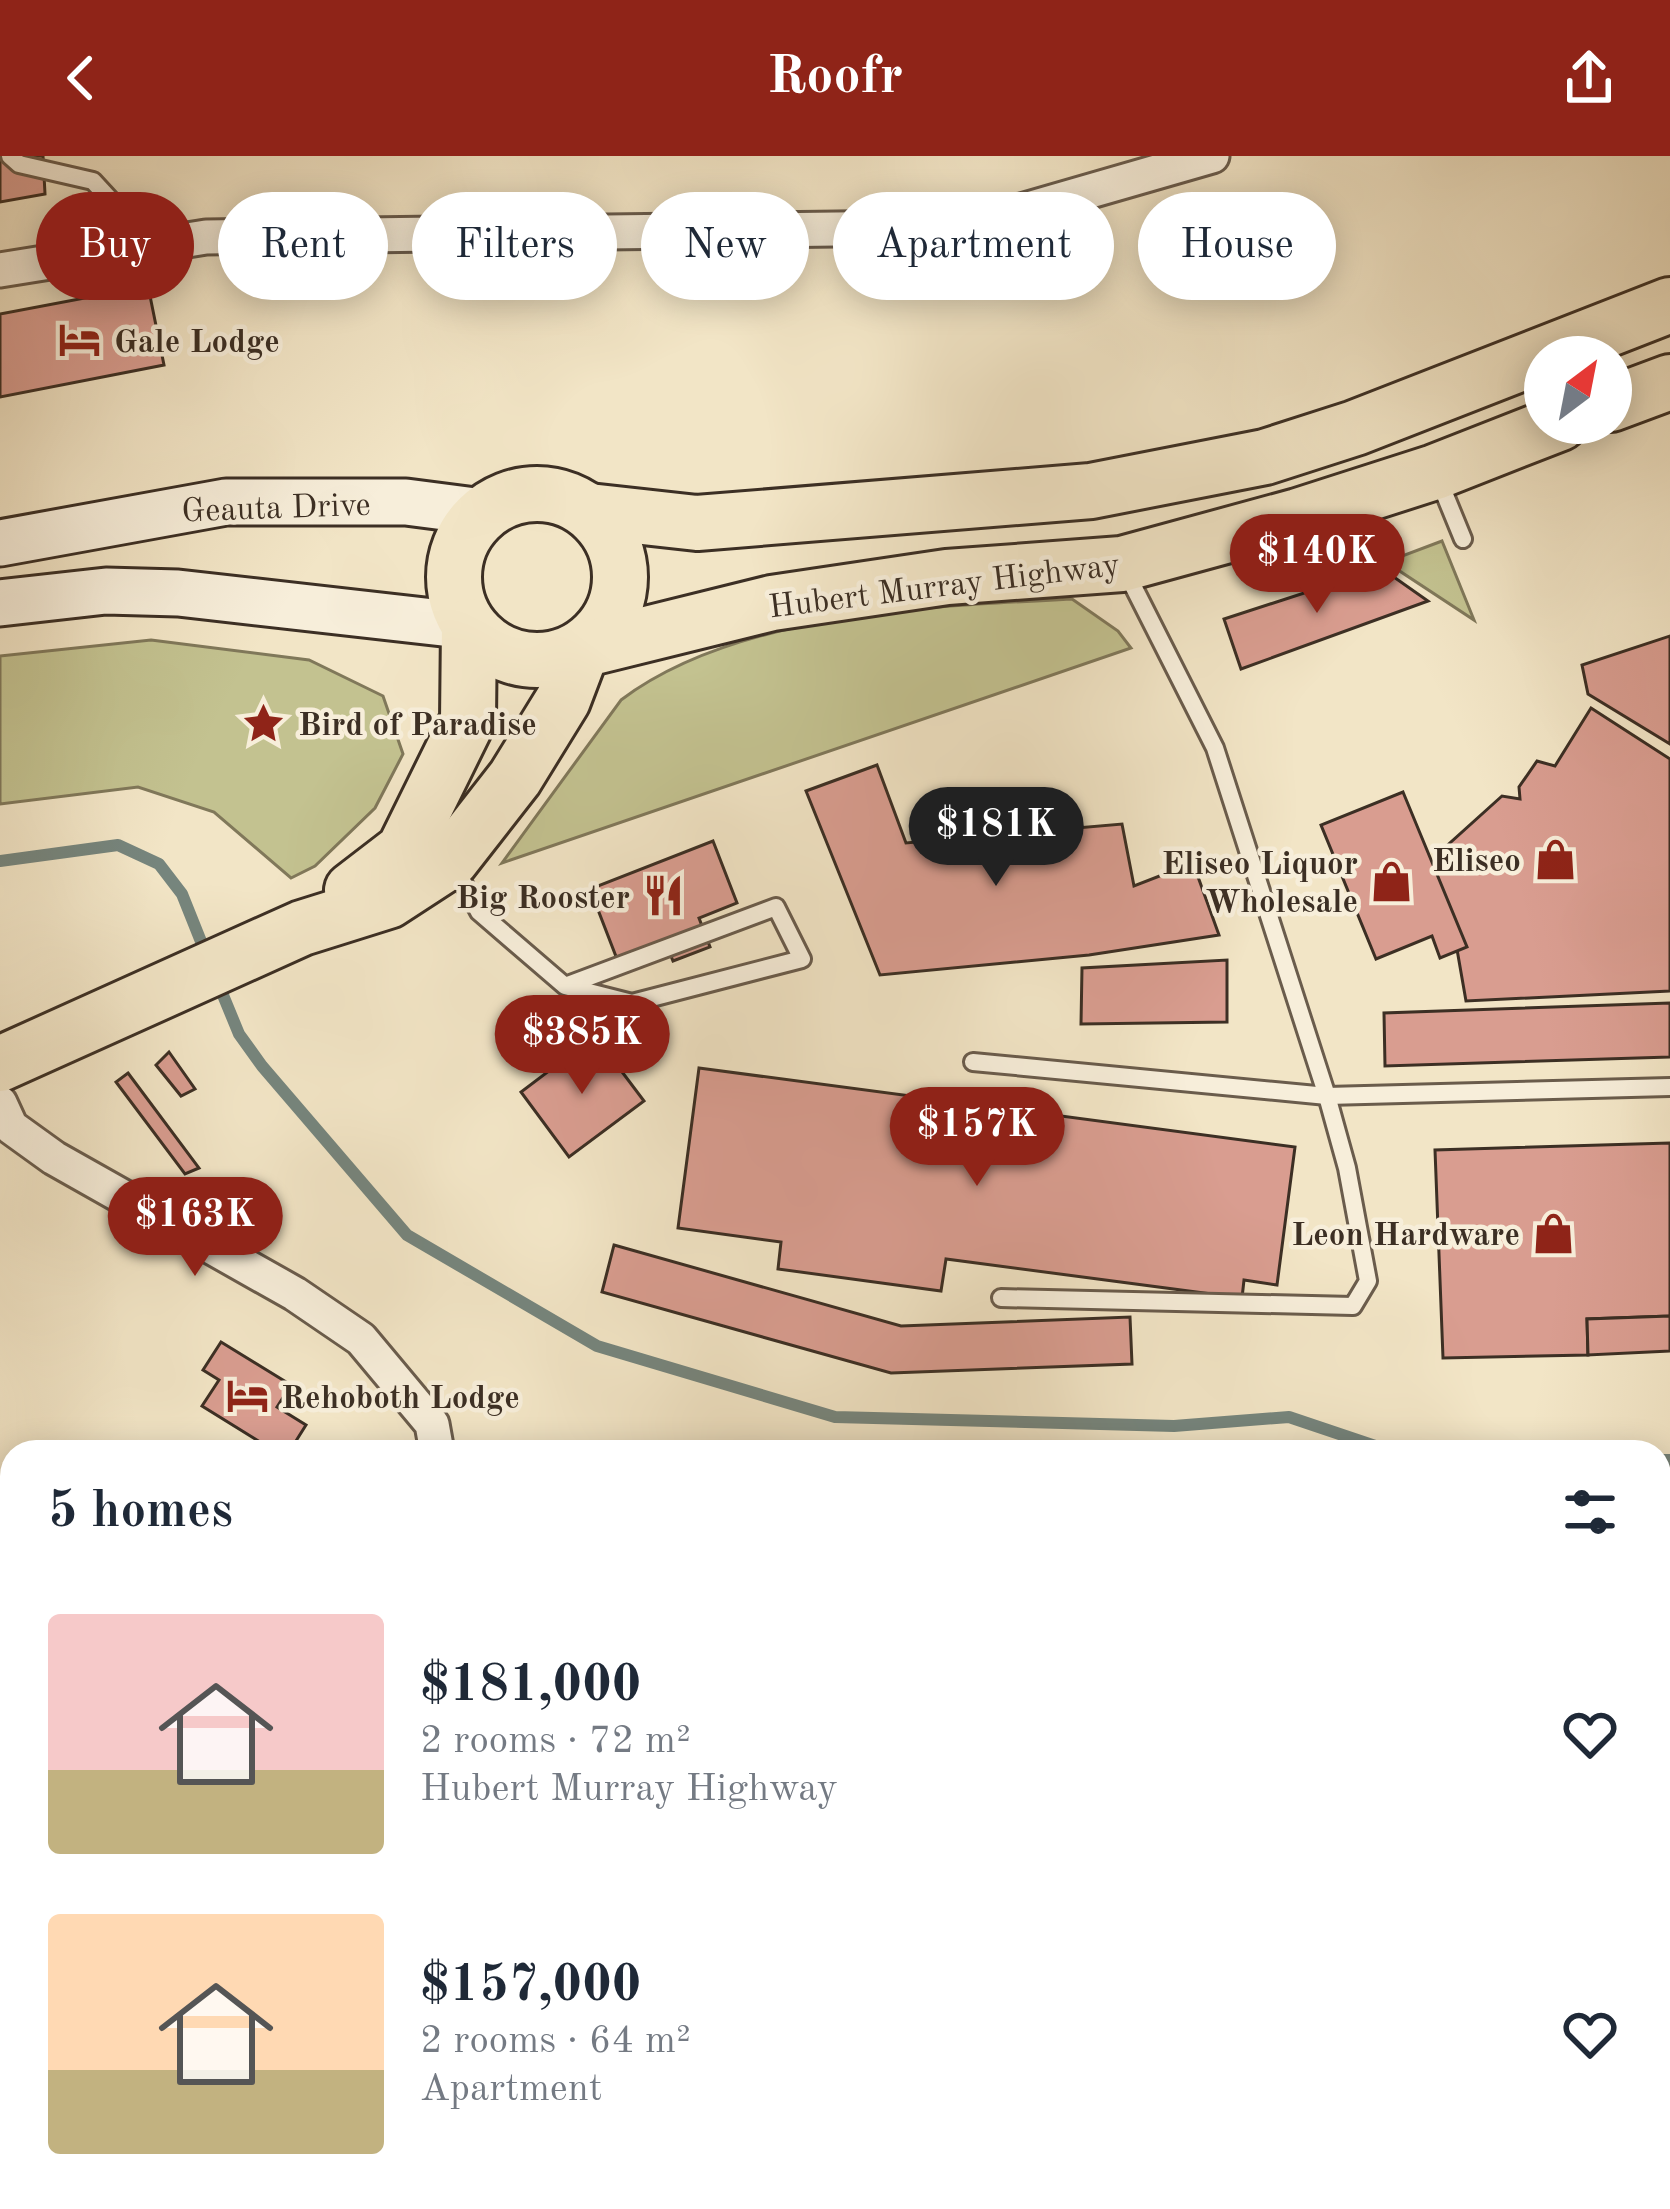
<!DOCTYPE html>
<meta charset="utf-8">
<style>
:root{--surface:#fff;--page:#f2f2f3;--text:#1f2937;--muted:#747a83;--accent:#8f2418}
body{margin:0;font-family:"Old Standard TT",serif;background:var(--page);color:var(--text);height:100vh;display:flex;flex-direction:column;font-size:45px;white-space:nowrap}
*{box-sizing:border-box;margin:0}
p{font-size:39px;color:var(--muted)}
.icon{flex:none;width:66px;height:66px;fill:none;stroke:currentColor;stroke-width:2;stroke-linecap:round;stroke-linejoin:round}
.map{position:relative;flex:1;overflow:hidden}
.details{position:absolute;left:0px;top:1284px;width:1671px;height:771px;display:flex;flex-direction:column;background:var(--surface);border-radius:36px 36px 0 0;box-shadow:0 6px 30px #0003}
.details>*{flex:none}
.top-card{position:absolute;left:36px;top:36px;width:1599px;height:108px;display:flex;gap:24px}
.needle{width:78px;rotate:32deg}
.fabs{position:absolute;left:1524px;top:180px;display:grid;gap:24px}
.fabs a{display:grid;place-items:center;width:108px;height:108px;border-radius:50%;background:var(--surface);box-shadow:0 6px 30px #0003;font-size:60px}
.price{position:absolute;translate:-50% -102px;padding:0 27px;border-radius:42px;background:var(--accent);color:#fff;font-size:39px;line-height:78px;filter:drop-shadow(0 3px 6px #0008)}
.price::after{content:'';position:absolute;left:50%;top:72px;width:36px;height:27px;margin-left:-18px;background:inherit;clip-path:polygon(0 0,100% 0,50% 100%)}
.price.selected{background:#222;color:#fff}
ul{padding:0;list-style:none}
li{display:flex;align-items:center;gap:36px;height:300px;padding:0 48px}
li span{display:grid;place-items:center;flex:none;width:336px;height:240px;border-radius:12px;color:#555}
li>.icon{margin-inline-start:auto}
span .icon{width:144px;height:144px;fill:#fffc;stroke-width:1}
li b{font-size:51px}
h2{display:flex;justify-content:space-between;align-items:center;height:144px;padding:0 48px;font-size:51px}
.tag{padding:0 42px;border-radius:54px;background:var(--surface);box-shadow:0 6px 30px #0003;font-size:42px;line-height:108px}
.tag.selected{background:var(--accent);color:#fff}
header{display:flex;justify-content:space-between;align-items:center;height:156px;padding:0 48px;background:var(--accent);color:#fff;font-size:54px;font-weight:600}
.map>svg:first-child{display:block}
</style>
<header><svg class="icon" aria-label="back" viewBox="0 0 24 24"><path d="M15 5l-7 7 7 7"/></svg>Roofr<svg class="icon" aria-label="share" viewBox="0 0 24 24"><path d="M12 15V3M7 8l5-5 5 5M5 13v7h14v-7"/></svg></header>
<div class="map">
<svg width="1670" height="2053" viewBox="0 0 1670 2053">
<rect width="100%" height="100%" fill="#f2e5c6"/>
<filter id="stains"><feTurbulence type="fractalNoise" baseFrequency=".00167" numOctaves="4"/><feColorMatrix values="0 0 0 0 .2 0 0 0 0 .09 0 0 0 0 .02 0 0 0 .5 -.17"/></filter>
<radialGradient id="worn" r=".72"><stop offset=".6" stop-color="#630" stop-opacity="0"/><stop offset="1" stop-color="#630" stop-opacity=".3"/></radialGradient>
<g fill="#c3c290" stroke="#80785a" stroke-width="3">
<path d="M1442,385L1474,464L1386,406Z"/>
<path d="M1072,443L1118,475L1131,492L502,707L621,544C736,457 931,450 1072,443Z"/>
<path d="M151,484L309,504L383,540L403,598L375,652L315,710L291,722L214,656L138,631L0,648V500Z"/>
<path d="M1659,1304H1670V2053H1559L1552,2043H1659Z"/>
</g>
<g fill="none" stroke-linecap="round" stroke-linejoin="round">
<g stroke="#76857d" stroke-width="12">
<path d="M0,705L118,689L159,708L182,738L208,803"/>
<path d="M218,827L239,878L262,910L407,1079L597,1190L835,1261L1174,1270L1289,1261L1393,1296"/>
<path d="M1659,1304H1670"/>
</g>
</g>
<g fill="#d99d90" stroke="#3c2f24" stroke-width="3">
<path d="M0,0H43L45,38L0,46Z"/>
<path d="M148,130L164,209L0,241V158Z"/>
<path d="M1381,412L1428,445L1241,513L1224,463Z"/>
<path d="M1670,480V588L1588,538L1582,509Z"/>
<path d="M1591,552L1670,603V835L1466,845L1455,782L1431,725L1440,709V696L1502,640L1520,643L1519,631L1537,605L1555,610Z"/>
<path d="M877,609L906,687L1122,668L1134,730L1193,707L1219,779L1089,799L880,819L806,635Z"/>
<path d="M1403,636L1467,791L1440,802L1432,780L1376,803L1321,669Z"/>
<path d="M713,685L737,747L699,762L710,791L673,805L665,785L617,803L590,733Z"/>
<path d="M1227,804V866L1081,868L1082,812Z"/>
<path d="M1670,847V901L1385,910L1384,857Z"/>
<path d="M595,880L644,945L569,1001L521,936Z"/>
<path d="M169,896L195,933L181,940L156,909Z"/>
<path d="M699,912L1295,991L1277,1129L1244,1124L1242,1142L946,1103L941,1135L778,1113L781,1086L678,1072Z"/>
<path d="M128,917L199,1012L185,1018L116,926Z"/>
<path d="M1670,987V1160L1587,1163L1588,1199L1443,1202L1435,994Z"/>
<path d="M614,1089L901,1170L1130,1161L1132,1208L891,1217L602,1136Z"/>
<path d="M1670,1160V1195L1588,1199L1587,1163Z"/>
<path d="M221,1186L291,1229L277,1251L306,1269L289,1296H276L202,1250L219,1224L203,1214Z"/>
</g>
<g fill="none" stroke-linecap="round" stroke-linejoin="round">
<defs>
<g id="service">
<path d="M10,0L19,8L93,25L151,88"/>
<path d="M1438,322L1463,383"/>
<path d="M454,710L479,756L565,830L632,847L802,803L776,751L565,830"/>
<path d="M973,906L1327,940L1670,931"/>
<path d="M1001,1142L1353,1150L1368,1125L1347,1012L1327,940L1215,592L1125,414"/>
</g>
<g id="minor">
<path d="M0,114L206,81L911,72L1021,55L1212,0"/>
<path d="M0,947L11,971L54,1002L295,1138L361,1183L432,1268L437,1296"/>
<path d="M774,2043L781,2053"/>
<path d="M200,2053L204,2043"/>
</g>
<g id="secondary">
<path d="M0,387L226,346H406L483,356"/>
<path d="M0,447L106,435L178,437L469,470"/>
</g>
<g id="trunk">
<path d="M1611,248L1670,226"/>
<circle cx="537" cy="421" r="83"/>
<path d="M589,355L697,367L1091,335L1265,301L1355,272L1670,149"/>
<path d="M352,734L404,694L468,564L469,470"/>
<path d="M0,908L302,772L388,745L451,704L515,622L563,544L582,494L772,447L947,421L1122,408L1298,360L1435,316L1560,267"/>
</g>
</defs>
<use href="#service" stroke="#6a5c4c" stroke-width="22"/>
<use href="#minor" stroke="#6a5c4c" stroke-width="39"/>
<use href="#secondary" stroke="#3c2f24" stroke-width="51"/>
<use href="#trunk" stroke="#3c2f24" stroke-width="60"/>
<use href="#service" stroke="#f7eeda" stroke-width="16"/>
<use href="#minor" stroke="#f7eeda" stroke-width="33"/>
<use href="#secondary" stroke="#f7eeda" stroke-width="45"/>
<use href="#trunk" stroke="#f2e5c6" stroke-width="54"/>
</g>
<defs>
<symbol id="hotel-bare" viewBox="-9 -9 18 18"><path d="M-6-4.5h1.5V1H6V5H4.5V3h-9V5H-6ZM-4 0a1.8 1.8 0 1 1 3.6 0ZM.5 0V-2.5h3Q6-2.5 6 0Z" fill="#8f2418" stroke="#f7eeda" stroke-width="2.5" paint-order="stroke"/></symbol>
<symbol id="sight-bare" viewBox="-9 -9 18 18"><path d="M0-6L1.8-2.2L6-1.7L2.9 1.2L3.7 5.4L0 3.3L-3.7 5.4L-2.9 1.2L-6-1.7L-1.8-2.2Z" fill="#8f2418" stroke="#f7eeda" stroke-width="2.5" paint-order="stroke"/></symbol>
<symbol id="shop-bare" viewBox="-9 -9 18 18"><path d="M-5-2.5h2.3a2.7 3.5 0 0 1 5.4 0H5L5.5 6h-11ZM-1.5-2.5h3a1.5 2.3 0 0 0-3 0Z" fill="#8f2418" stroke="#f7eeda" stroke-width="2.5" paint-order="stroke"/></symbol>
<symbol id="restaurant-bare" viewBox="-9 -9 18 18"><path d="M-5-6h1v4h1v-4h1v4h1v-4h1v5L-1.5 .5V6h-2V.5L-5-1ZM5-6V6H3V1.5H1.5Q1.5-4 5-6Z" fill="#8f2418" stroke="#f7eeda" stroke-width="2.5" paint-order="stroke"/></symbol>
</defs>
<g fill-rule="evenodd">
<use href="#hotel-bare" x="50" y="154" width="59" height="59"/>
<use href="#sight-bare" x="234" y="538" width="59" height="59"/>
<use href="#shop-bare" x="1526" y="674" width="59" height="59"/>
<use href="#shop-bare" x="1362" y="696" width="59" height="59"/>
<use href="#restaurant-bare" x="634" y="710" width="59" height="59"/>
<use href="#shop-bare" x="1524" y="1048" width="59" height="59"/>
<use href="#hotel-bare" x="218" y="1210" width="59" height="59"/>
</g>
<g text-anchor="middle" stroke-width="9" stroke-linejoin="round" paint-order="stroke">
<g font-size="33" font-weight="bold" fill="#3c2f24" stroke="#f7eeda" text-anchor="end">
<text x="114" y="196" text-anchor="start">Gale Lodge</text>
<text x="298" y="579" text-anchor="start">Bird of Paradise</text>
<text x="1521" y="715">Eliseo</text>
<text x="1358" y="718">Eliseo Liquor<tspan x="1358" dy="38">Wholesale</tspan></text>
<text x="630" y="752">Big Rooster</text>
<text x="1520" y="1089">Leon Hardware</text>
<text x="281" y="1252" text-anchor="start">Rehoboth Lodge</text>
</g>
<g font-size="33" fill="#3c2f24" stroke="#f7eeda">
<text transform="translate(276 350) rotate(-2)" y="12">Geauta Drive</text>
<text transform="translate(944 428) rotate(-7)" y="12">Hubert Murray Highway</text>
</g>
</g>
<rect width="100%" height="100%" filter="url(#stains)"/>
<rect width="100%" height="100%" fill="url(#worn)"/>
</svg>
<div class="fabs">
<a><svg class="needle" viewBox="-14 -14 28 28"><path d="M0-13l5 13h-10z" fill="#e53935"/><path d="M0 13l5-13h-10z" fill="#747a83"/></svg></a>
</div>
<b class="price" style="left:1317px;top:460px">$140K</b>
<b class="price selected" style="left:996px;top:733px">$181K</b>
<b class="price" style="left:582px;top:941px">$385K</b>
<b class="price" style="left:977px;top:1033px">$157K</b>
<b class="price" style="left:195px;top:1123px">$163K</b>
<div class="top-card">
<a class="tag selected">Buy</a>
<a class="tag">Rent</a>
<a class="tag">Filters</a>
<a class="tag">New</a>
<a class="tag">Apartment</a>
<a class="tag">House</a>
</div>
<section class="details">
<h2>5 homes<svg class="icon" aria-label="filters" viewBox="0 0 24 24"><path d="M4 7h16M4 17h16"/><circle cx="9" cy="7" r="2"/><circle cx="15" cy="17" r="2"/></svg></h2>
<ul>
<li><span style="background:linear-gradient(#f6c9c9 65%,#c2b280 0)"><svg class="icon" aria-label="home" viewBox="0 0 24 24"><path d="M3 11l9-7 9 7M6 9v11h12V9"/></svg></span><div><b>$181,000</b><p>2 rooms · 72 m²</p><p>Hubert Murray Highway</p></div><svg class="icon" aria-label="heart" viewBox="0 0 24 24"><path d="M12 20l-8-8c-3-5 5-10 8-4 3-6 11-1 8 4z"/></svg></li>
<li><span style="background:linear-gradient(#ffd9b3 65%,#c2b280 0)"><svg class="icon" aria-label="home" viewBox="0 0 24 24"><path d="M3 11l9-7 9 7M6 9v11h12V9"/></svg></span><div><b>$157,000</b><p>2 rooms · 64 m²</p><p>Apartment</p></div><svg class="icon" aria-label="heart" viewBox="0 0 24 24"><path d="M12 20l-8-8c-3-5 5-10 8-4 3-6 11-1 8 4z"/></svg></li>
</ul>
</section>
</div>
